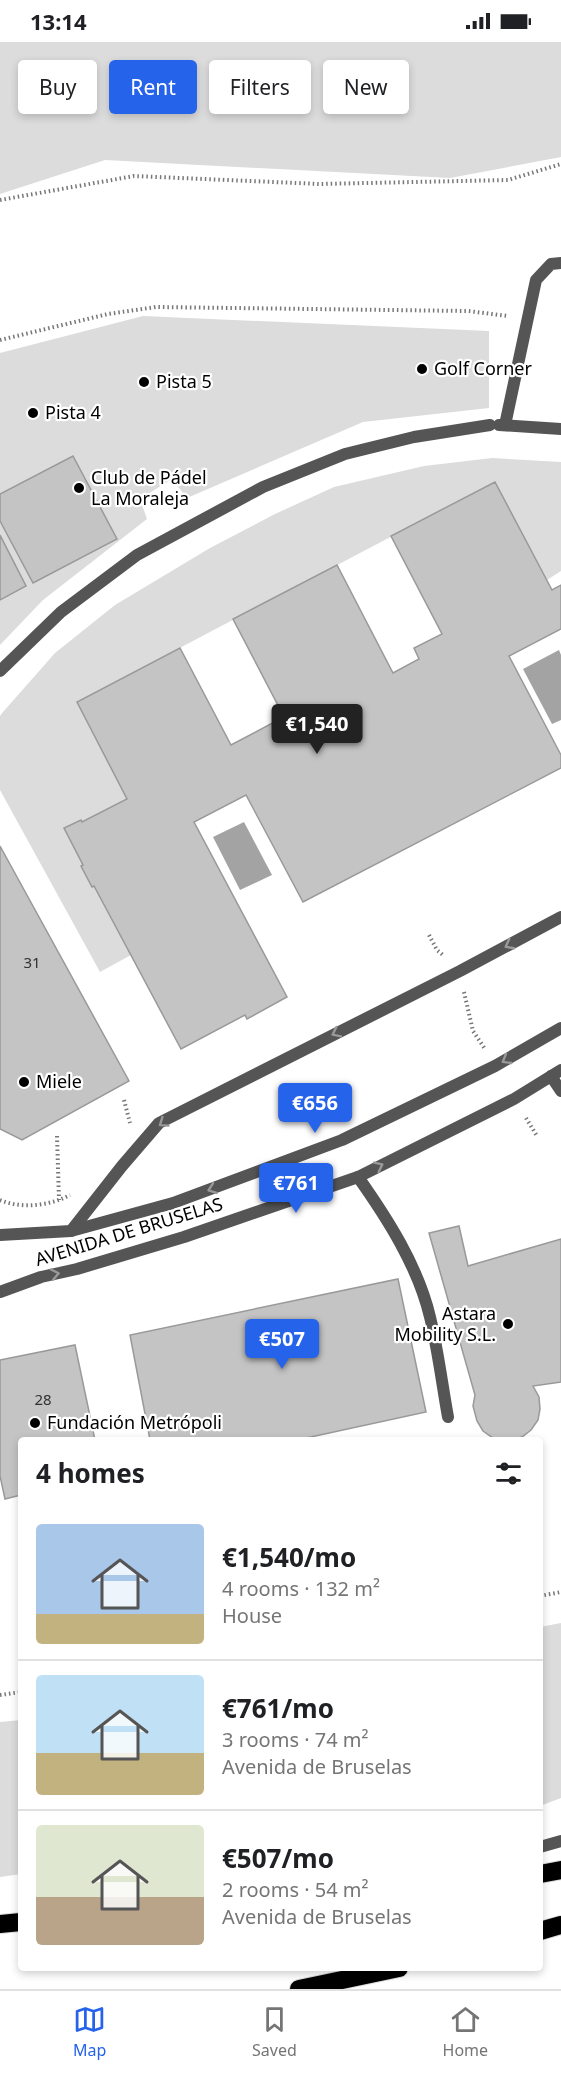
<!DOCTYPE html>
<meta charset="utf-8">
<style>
:root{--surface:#fff;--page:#f6f6f6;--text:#202124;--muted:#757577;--line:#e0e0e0;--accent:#2563eb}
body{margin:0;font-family:"Noto Sans",sans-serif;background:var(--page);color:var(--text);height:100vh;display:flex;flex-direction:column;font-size:22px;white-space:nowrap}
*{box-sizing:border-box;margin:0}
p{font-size:20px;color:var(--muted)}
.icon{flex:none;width:33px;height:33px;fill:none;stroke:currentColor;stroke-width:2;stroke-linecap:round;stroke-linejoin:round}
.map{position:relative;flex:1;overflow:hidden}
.side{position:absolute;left:18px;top:1395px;width:525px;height:534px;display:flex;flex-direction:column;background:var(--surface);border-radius:6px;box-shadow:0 3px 9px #0003}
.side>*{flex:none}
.banner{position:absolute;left:18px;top:18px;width:525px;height:54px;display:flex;gap:12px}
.price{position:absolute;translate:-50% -51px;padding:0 14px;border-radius:6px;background:var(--accent);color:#fff;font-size:20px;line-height:39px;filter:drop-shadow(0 2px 3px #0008)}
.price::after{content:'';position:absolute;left:50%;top:36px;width:18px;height:14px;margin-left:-9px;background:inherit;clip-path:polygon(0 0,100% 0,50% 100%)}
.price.active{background:#222;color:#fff}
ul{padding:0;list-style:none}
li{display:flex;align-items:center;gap:18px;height:150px;padding:0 18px}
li+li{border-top:2px solid var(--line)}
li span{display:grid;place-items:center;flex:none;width:168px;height:120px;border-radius:6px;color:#555}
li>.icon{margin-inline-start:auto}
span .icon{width:72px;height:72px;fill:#fffc;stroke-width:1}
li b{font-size:26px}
h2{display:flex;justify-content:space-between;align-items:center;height:72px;padding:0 18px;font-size:26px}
.tag{padding:0 21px;border-radius:6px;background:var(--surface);box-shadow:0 3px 9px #0003;font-size:21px;line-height:54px}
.tag.active{background:var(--accent);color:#fff}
.status{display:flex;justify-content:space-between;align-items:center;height:42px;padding:0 30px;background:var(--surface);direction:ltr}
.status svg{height:16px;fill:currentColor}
.menu{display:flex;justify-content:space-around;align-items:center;height:84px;border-top:2px solid var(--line);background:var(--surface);font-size:16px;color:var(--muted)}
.menu a{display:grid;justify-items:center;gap:3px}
.menu .active{color:var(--accent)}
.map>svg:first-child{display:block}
</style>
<div class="status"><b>13:14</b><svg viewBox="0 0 49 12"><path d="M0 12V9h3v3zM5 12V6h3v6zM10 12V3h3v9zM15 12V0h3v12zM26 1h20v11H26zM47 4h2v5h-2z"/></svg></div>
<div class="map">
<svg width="561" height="1947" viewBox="0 0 561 1947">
<rect width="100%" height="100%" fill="#fff"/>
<g fill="#dcdcdc">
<path d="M0,0H561V115L450,136L105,118L0,152Z"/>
<path d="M143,274L489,289V366L363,380L187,456L172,437L140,457L147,477L43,558L0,603V311Z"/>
<path d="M492,416L561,420V529L547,538L495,440L77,660L127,757L82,780L81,778L64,786L83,823L81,824L92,845L94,844L131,913L100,930L0,748V674L3,670L55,611L115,563L210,506L275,472L334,445L424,424Z"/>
<path d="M561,1581V1756L540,1764V1585Z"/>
<path d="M21,1678V1832L0,1835V1680Z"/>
</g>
<g fill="#a3a3a3">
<path d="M559,608L561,613V678L552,682L523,627Z"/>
<path d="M244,780L272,833L240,848L213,795Z"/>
</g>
<g fill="#c4c4c4" stroke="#999" stroke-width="1.5">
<path d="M73,414L117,497L33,541L0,479V452Z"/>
<path d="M495,440L552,548L561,543V587L509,614L561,713V726L303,860L246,753L194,780L287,955L247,977L245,973L181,1007L94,844L92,845L81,824L83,823L64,786L81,778L82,780L127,757L77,660L180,606L231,703L284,675L233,577L337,523L393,631L419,617L414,606L442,592L391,494Z"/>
<path d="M0,493L26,544L0,558Z"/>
<path d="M0,804L129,1039L22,1098L0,1087Z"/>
<path d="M459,1184L468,1224L561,1197V1340L533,1344L539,1355L540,1367L538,1378L531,1388L522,1395L512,1398L493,1396L483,1389L477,1379L473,1364L475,1353L429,1191Z"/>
<path d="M398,1237L426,1370L297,1398H150L130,1293Z"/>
<path d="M75,1303L95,1398H21V1453L5,1457L0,1434V1318Z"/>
</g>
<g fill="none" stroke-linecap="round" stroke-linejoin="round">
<defs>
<g id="motorway">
<path d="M540,1832L561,1828"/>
<path d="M0,1882L21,1880"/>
<path d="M540,1889L561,1883"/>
<path d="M299,1947L399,1926"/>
</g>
</defs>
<use href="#motorway" stroke="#dbdbdb" stroke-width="20"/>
<g stroke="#777" stroke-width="4" stroke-dasharray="1.5 3" stroke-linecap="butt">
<path d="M0,158L134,134L320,142L508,138L561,122"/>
<path d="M0,298L108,272L156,265L468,269L508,274"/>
<path d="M429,893L437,908L444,914"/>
<path d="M464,950L473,989L485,1007"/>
<path d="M124,1058L130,1081"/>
<path d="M526,1076L537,1094"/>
<path d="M57,1094L59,1158"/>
<path d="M0,1158C22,1167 49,1164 70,1153"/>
<path d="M540,1554L561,1550"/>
<path d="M0,1653L21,1650"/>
</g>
<g stroke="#555" stroke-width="12">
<path d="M499,383L561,387"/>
<path d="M505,383L536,238L551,222L561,221"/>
<path d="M551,1034L561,1049"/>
<path d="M358,1135C387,1176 418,1224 430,1275C438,1308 442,1342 448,1375"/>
<path d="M71,1189L122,1124L159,1081L460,929L561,875"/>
</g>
<path stroke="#555" stroke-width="12" d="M0,629L61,570L137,513L263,445L345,412L414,395L490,383"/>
<g stroke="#555" stroke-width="12">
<path d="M0,1193L71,1189L173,1161L342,1098L495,1024L561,986"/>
<path d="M0,1250L41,1235L77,1227L184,1195L358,1135L514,1057L561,1028"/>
<path d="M540,1805L561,1799"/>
</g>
<use href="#motorway" stroke="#000" stroke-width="18"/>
</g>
<defs><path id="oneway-chevron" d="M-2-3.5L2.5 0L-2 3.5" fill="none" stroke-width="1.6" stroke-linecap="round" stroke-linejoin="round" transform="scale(1.5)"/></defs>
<g stroke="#999">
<use href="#oneway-chevron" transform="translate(509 903) rotate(152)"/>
<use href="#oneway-chevron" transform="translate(336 991) rotate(154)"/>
<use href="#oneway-chevron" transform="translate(506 1018) rotate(150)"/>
<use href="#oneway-chevron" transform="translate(163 1081) rotate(145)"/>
<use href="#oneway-chevron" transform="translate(379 1124) rotate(-26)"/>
<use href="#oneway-chevron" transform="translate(212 1147) rotate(160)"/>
<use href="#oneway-chevron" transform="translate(55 1232) rotate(-12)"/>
</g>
<g fill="#000" stroke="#fff" stroke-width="2">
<circle cx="422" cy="327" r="6"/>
<circle cx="144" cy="340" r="6"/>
<circle cx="33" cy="371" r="6"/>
<circle cx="79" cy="446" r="6"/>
<circle cx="24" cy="1040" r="6"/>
<circle cx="508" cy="1282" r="6"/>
<circle cx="35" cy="1381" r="6"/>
</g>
<g text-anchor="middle" stroke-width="4.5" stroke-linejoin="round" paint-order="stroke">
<g font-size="15" fill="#313131">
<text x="32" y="926">31</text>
<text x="43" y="1363">28</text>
</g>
<g font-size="18" fill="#000" stroke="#fff" text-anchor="start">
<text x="434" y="333">Golf Corner</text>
<text x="156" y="346">Pista 5</text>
<text x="45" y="377">Pista 4</text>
<text x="91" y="442">Club de Pádel<tspan x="91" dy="21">La Moraleja</tspan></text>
<text x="36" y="1046">Miele</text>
<text x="496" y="1278" text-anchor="end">Astara<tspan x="496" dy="21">Mobility S.L.</tspan></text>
<text x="47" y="1387">Fundación Metrópoli</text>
</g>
<g font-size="18" fill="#000" stroke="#fff">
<text transform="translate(129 1190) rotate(-17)" y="6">AVENIDA DE BRUSELAS</text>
</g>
</g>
</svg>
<b class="price active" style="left:317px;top:713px">€1,540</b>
<b class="price" style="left:315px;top:1092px">€656</b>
<b class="price" style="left:296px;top:1172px">€761</b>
<b class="price" style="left:282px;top:1328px">€507</b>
<div class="banner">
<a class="tag">Buy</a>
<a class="tag active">Rent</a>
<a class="tag">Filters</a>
<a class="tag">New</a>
</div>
<section class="side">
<h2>4 homes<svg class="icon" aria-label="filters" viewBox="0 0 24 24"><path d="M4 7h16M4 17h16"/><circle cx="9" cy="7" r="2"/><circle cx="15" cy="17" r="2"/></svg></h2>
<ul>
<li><span style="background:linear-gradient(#a9c7e8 75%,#c2b280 0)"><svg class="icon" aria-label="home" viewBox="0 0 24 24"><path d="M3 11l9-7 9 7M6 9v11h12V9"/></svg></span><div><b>€1,540/mo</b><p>4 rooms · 132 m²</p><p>House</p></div></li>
<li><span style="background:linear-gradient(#bfe0f5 65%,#c2b280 0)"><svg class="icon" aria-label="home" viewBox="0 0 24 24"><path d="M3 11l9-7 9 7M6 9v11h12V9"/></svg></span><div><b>€761/mo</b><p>3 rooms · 74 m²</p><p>Avenida de Bruselas</p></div></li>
<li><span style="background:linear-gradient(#dfe7d0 60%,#b9a48a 0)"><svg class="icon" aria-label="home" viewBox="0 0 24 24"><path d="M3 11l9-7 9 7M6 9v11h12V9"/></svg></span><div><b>€507/mo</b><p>2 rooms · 54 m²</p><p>Avenida de Bruselas</p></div></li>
</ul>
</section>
</div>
<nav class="menu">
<a class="active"><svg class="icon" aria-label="map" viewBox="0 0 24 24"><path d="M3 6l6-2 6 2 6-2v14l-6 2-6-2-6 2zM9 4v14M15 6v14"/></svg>Map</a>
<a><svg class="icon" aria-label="saved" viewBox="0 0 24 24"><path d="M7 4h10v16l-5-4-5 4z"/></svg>Saved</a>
<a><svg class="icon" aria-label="home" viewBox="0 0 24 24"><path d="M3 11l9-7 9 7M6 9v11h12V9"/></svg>Home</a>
</nav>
